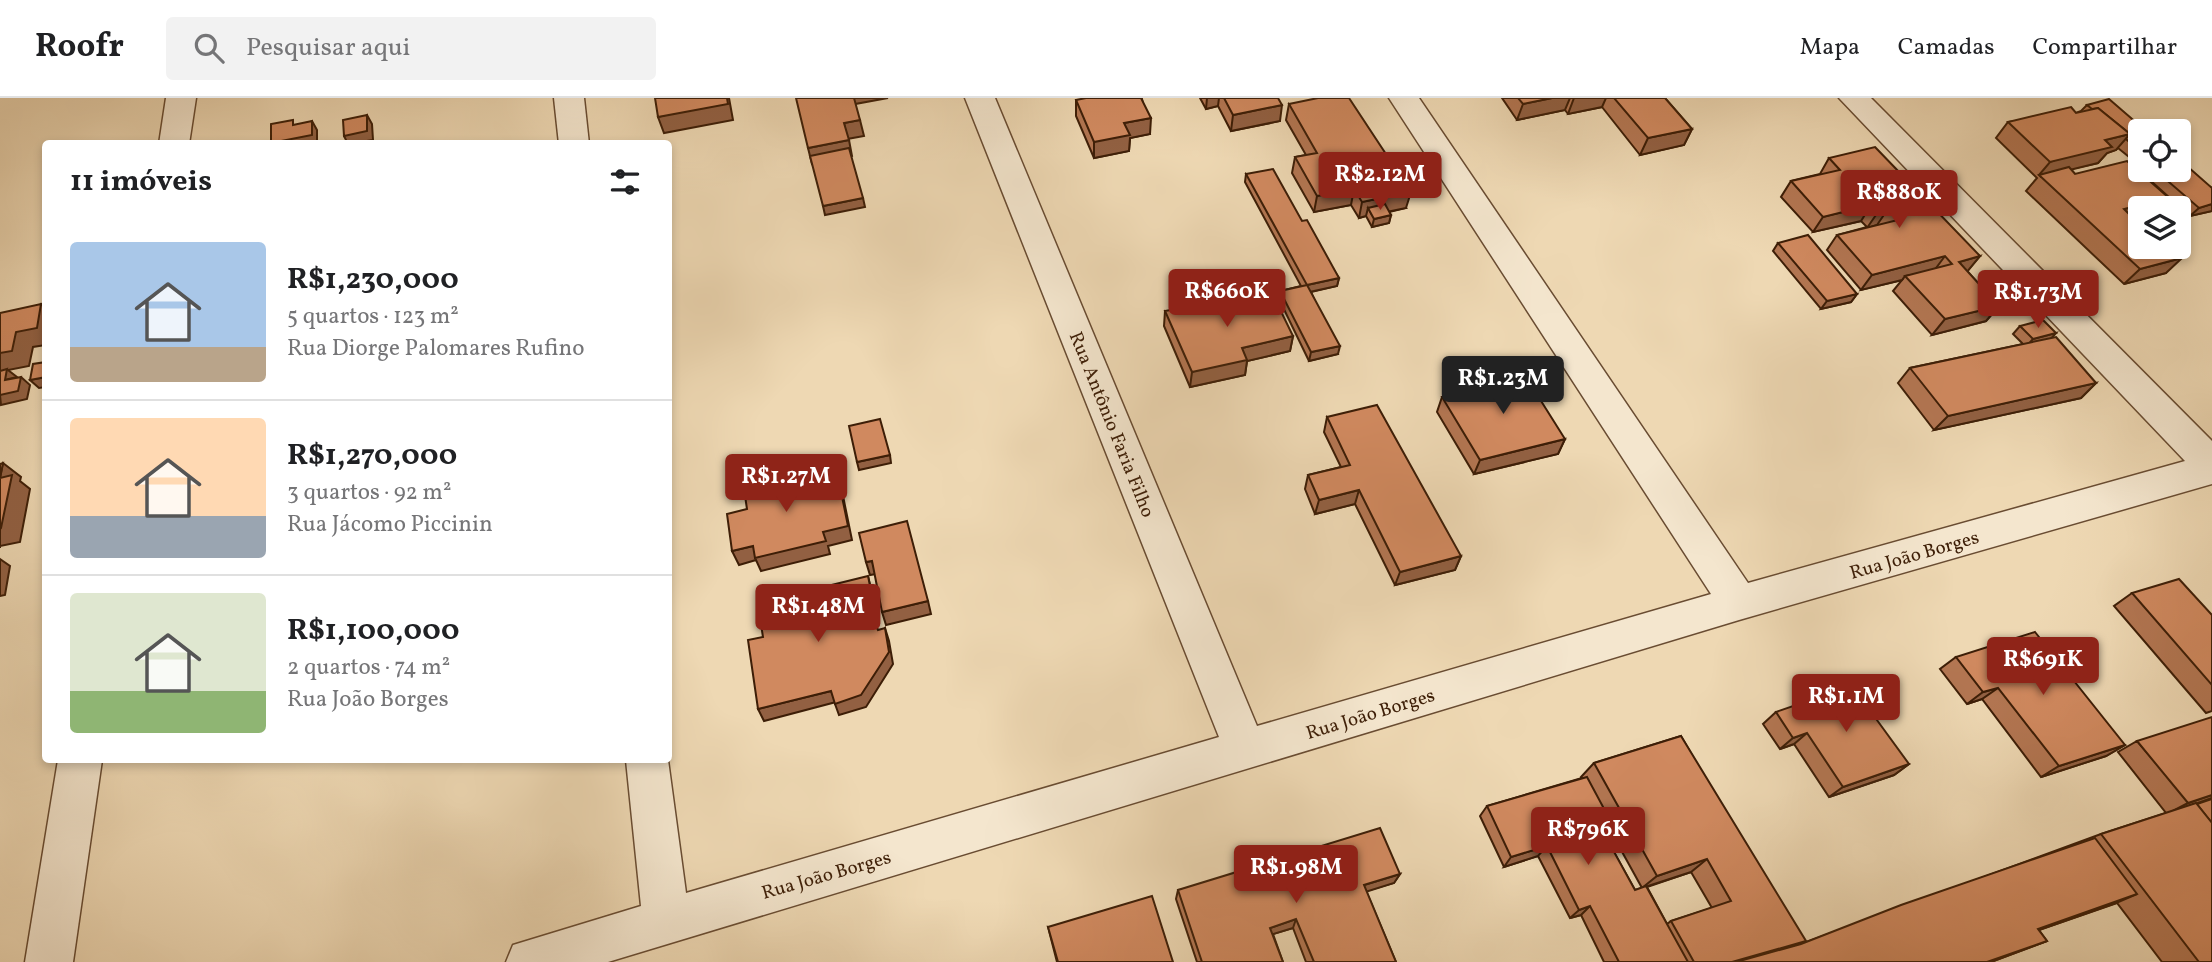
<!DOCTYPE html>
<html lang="pt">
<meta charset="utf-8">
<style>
:root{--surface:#fff;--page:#f2f2f2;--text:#202124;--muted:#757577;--line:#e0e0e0;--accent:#8f2418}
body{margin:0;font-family:Vollkorn,serif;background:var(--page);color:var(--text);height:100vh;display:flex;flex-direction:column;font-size:26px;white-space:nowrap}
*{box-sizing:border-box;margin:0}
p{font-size:23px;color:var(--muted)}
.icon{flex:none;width:38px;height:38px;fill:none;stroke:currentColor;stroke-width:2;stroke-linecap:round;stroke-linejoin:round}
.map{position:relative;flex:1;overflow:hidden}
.details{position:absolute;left:42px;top:42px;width:630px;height:623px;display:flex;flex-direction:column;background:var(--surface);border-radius:7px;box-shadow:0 4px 10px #0003}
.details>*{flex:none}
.tools{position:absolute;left:2128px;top:21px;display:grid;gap:14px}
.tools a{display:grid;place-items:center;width:63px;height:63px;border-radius:7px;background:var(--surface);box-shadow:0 4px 10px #0003;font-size:35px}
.price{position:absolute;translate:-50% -60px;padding:0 16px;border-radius:7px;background:var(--accent);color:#fff;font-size:23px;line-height:46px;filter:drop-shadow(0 2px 4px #0008)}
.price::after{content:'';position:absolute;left:50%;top:42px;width:21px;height:16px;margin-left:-10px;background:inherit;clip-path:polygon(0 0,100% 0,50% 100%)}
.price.selected{background:#222;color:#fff}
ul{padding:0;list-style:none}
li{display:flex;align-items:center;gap:21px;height:175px;padding:0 28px}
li+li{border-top:2px solid var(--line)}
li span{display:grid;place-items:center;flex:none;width:196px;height:140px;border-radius:7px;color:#555}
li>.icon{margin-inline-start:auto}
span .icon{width:84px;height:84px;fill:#fffc;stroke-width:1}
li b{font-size:30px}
h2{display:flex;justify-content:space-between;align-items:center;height:84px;padding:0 28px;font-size:30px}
header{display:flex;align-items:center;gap:42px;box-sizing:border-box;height:98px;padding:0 35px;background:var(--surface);border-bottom:2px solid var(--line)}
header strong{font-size:33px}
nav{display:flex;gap:38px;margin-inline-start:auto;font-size:24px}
.search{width:490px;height:63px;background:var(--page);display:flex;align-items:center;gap:18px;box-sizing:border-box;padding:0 24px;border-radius:7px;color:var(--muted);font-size:26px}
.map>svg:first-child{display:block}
</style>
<header>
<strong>Roofr</strong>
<div class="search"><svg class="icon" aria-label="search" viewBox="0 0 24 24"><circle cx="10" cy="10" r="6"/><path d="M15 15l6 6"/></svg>Pesquisar aqui</div>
<nav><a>Mapa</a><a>Camadas</a><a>Compartilhar</a></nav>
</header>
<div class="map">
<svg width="2212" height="864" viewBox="0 0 2212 864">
<rect width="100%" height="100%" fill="#eed8b3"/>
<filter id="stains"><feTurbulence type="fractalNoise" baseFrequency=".00286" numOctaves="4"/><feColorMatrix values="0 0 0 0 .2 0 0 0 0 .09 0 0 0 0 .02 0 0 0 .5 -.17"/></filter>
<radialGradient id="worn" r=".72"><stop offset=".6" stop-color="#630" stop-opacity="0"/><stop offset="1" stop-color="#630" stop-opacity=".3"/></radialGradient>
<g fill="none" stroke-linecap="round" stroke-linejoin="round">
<defs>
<g id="minor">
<path d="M166,0H196L189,46H159Z"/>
<path d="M554,0H584L589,46H559Z"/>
<path d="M965,0H995L1257,628L1711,496L1389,0H1419L1748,485L2185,363L1839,0H1871L2212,343V386L1739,522L608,864H506L513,847L641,808L626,662H668L686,795L1219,639Z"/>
<path d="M58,662H102L73,864H25Z"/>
</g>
</defs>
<use href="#minor" stroke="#694c32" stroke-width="3"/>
<use href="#minor" fill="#f4e6ce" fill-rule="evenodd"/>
</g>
<g fill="#b37652" stroke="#3d1e07" stroke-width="2" fill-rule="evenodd">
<path d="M1200,0H1278L1280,23L1231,33L1218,8L1206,11Z"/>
<path d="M1502,0H1665L1692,31L1684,47L1640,57L1602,9L1568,16L1565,12L1517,22Z"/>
<path d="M1142,1L1150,36L1130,40L1129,53L1094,60L1076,18V2Z"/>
<path d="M1289,6L1406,110L1389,114L1391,117L1389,125L1372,129L1366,118L1359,120L1351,107L1314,114L1292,75L1295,59L1306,57L1286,22Z"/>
<path d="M2087,7L2140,33V72H2179L2212,90V113L2190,118L2132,66L2134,63L2118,50L2116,52L2107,55L2098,65L2071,71L2075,76L2140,110V149H2175L2173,151L2166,175L2124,186L2026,93L2037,80L1996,40L2008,24L2076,15L2081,13Z"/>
<path d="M1829,60L1980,158L1967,173L1999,208L1986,223L1932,237L1893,193L1902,182L1861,192L1827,152L1837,137L1867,129L1861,123L1813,134L1781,99L1791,83L1820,76Z"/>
<path d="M1246,76L1302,123L1339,180L1337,188L1311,194L1338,256L1309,263L1279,201L1280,193L1301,188L1245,84Z"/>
<path d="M1778,145L1857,196L1851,204L1821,211L1773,153Z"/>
<path d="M1165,213L1293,238L1290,253L1247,263L1245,277L1190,289L1164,228Z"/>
<path d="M2020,228L2052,240L2096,285L2081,300L1934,332L1898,285L1910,270L2023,246L2013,236Z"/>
<path d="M1479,282L1565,341L1558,356L1474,376L1437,314L1442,299L1475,291Z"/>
<path d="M1327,319L1461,458L1455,472L1395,487L1355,406L1315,416L1305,391L1308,377L1341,369L1324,334Z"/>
<path d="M2132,495L2212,517V613L2206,615L2114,508Z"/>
<path d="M1956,559L2125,647L2106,658L2041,679L1982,601L1967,606L1940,571Z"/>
<path d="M1776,614L1909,666L1894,677L1829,699L1794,646L1780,651L1763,626Z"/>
<path d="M1681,638L1801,846L2101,736L2166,715L2118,654L2137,643L2192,707L2212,864H2162L2117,805L2039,832L2047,843L1991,864H1604L1581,817L1570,820L1538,758L1504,769L1480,718L1487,708L1582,680L1581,679L1594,665ZM1605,723L1642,790L1635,792L1600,729ZM1691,774L1712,810L1671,823L1667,826L1647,789Z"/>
<path d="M1400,776L1394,785L1366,793L1396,864H1306L1293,830L1273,836L1283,864H1197L1176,801L1178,792Z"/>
<path d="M1048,829L1173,864H1057Z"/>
</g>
<g fill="#926042" stroke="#3d1e07" stroke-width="2">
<path d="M727,0H729L733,22L664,35L658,19Z"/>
<path d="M853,0H888L855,6Z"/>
<path d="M1207,0H1219L1218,8L1206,11Z"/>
<path d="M1552,0H1570L1565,12L1517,22L1523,6Z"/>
<path d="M1574,0H1606L1602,9L1568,16Z"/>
<path d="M1282,7L1280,23L1231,33L1233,17Z"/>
<path d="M367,17L372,26L373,42L348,46L344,38Z"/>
<path d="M1151,20L1150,36L1130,40L1129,53L1094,60V44L1124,25Z"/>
<path d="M860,22L864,38L847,41L844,25Z"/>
<path d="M312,23L317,32V46L271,45Z"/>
<path d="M1692,31L1684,47L1640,57L1648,40Z"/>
<path d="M2130,36L2116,52L2107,55L2098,65L2041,79L2039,77L2050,64L2105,42Z"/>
<path d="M849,42L852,58L812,66L808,50Z"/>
<path d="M1354,91L1351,107L1314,114L1317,98Z"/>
<path d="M1411,94L1406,110L1372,117L1368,110L1366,118L1359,120L1362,104Z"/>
<path d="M863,100L865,109L825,117L823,108Z"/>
<path d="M2169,100L2159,110H2140V119L2110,127L2124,111Z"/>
<path d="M2212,106V113L2190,118L2199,110Z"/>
<path d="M1871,107L1861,123L1813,134L1823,119Z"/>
<path d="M1888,111L1877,127L1867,130L1878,114Z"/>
<path d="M1391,117L1389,125L1372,129L1374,121Z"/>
<path d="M1945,158L1933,174L1905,178L1902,182L1861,192L1872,177Z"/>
<path d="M1980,158L1967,174L1959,164Z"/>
<path d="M2182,160L2166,175L2124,186L2140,171Z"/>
<path d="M1339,180L1337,188L1305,195L1307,187Z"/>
<path d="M1857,196L1851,204L1821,211L1827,203Z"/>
<path d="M41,206L46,211V247L33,249L29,268L8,272L17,279L5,282L0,274V255L16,234Z"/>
<path d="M1999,208L1986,223L1932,237L1945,221Z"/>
<path d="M2056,235L2049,243L2026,249L2033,241Z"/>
<path d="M1293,238L1290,253L1247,263L1245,277L1190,289L1192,274L1242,250Z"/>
<path d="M1340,248L1338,256L1309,263L1311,254Z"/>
<path d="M21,279L30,287L27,301L1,307L0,297Z"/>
<path d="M46,279V289L39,290L30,282Z"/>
<path d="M2096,285L2081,300L1934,332L1948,318Z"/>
<path d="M1565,341L1558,356L1474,376L1480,362Z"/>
<path d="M890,357L891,365L859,372L857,364Z"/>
<path d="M3,365L21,379L20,383L30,391L20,444L0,448V450V380Z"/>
<path d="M797,372L802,386L804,401L799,387Z"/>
<path d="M838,379L842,393L852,442L828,448L830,456L761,473L756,462L739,467L732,453L753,448L823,434Z"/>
<path d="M1359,392L1355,406L1315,416L1319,402Z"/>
<path d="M1461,458L1455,472L1395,487L1400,474Z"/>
<path d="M0,461L10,468L5,497L0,498Z"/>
<path d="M872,463L876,476L870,477L866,464Z"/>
<path d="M868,478L879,525L873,527L869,514Z"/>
<path d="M928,503L931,516L886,527L882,514Z"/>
<path d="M885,530L889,543L893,566L866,609L839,617L835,606Z"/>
<path d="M1998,590L1982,601L1967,606L1983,594Z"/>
<path d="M831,593L836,604L764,623L758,611Z"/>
<path d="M1807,635L1794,646L1780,651L1793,640Z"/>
<path d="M2125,647L2106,658L2041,679L2059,668Z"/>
<path d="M1909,666L1894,677L1829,699L1843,689Z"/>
<path d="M2212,697V700L2167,716L2188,705Z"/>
<path d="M1609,720L1599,730L1597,723Z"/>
<path d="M1547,748L1538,758L1504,769L1511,759Z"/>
<path d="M1707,761L1691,774L1642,790L1657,778Z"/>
<path d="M1400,776L1394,785L1359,796L1364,787Z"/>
<path d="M2137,796L2116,805L2019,839L2038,831Z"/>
<path d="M1590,808L1581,817L1570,820L1579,812Z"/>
<path d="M1296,821L1293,830L1267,838L1270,830Z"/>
<path d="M1806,843L1787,854L1750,864H1732Z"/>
<path d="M2047,843L1991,864H1987Z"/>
</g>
<g fill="#d0895f" stroke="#3d1e07" stroke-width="2">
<path d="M655,0H727L728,6L658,19Z"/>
<path d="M796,0H854L860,22L844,25L849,42L808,50Z"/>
<path d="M1086,0H1141L1151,20L1124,25L1130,37L1094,44L1076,2Z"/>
<path d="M1224,0H1278L1282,7L1233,17Z"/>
<path d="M1318,0H1349L1411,94L1362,104L1354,91L1317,98L1295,59L1317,55L1289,6Z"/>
<path d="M1518,0H1552L1523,6Z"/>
<path d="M1614,0H1665L1692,31L1648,40Z"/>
<path d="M2109,1L2146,33H2140V53L2126,41L2130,36L2098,10L2092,11L2087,7Z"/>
<path d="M2071,9L2076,15L2098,10L2130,36L2105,42L2112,49L2050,64L2008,24Z"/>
<path d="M367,17V33L344,38L343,22Z"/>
<path d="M293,22V27L312,23V37L271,45V26Z"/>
<path d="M1875,49L1980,158L1959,164L1999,208L1945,221L1905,178L1952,166L1945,158L1872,177L1837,137L1898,122L1888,111L1878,114L1871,107L1823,119L1791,83L1840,72L1829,60Z"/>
<path d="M849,50L863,100L823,108L810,58Z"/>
<path d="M2179,61L2212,90V106L2199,110L2155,72H2179Z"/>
<path d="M2127,63L2169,100L2124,111L2134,121L2140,119V149H2170L2182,160L2140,171L2039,77L2069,69L2075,76Z"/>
<path d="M1273,71L1302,123L1307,122L1339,180L1307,187L1340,248L1311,254L1280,193L1307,187L1246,76Z"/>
<path d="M1385,106L1391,117L1374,121L1368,110Z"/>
<path d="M1808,137L1857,196L1827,203L1778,145Z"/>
<path d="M1271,193L1293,238L1242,250L1247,262L1192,274L1165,213Z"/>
<path d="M41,206L37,230L16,234L12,253L0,255V215Z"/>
<path d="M2043,222L2056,235L2033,241L2020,228Z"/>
<path d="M2056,239L2096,285L1948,318L1910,270Z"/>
<path d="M46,264V279L30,282L33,266Z"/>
<path d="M7,271L5,282L21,279L18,293L0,297V273Z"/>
<path d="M1521,271L1565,341L1480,362L1442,299L1483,289L1479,282Z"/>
<path d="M1377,307L1461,458L1400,474L1359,392L1319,402L1308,377L1350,367L1327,319Z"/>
<path d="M880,321L890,357L857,364L849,328Z"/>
<path d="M3,365L0,380L12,377L1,430L0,431V366Z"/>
<path d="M797,372L799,387L838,379L848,428L823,434L826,443L755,460L753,448L732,453L727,416L747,411L743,384Z"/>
<path d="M907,423L928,503L882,514L872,463L866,464L859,435Z"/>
<path d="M868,478L875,512L869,514L878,532L885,530L889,554L861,597L835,606L831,593L758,611L748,542L763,539L760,520L770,517L767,496L794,489L795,496Z"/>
<path d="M2179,481L2212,517V587L2132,495Z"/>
<path d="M2035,534L2125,647L2059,668L1998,590L1983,594L1956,559Z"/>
<path d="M1860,585L1880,613L1874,618L1909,666L1843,689L1807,635L1793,640L1776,614Z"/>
<path d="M2212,619V697L2188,705L2137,643Z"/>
<path d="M1681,638L1806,843L1732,864H1694L1671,823L1731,803L1707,761L1657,778L1594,665Z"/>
<path d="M1587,679L1609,720L1597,723L1635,792L1646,788L1688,864H1619L1590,808L1579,812L1547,748L1511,759L1487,708Z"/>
<path d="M2212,701V725L2197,706Z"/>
<path d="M2196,705L2212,725V864H2199L2101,736Z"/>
<path d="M1380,730L1400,776L1364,787L1396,864H1314L1296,821L1270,830L1283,864H1202L1178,792Z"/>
<path d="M2095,740L2137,796L2038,831L2047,843L1987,864H1736L1801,846L1901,807Z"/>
<path d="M1152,798L1173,864H1058L1048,829Z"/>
</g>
<g text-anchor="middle" stroke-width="5" stroke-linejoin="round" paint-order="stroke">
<g font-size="19" fill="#3d1e07" stroke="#f4e6ce">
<text transform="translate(1113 326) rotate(68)" y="7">Rua Antônio Faria Filho</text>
<text transform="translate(1914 456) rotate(-16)" y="7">Rua João Borges</text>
<text transform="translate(1370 615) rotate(-17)" y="7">Rua João Borges</text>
<text transform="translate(826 776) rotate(-16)" y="7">Rua João Borges</text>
</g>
</g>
<rect width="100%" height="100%" filter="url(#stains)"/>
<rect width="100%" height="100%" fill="url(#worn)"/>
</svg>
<div class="tools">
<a><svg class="icon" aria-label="locate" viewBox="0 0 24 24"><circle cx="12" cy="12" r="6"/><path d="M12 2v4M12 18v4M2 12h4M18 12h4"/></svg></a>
<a><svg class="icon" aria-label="layers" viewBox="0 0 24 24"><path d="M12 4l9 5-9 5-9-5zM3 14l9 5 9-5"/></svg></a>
</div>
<b class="price" style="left:1380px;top:114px">R$2.12M</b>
<b class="price" style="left:1899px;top:132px">R$880K</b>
<b class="price" style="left:1227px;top:231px">R$660K</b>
<b class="price" style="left:2038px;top:232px">R$1.73M</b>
<b class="price selected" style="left:1503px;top:318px">R$1.23M</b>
<b class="price" style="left:786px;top:416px">R$1.27M</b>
<b class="price" style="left:818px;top:546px">R$1.48M</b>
<b class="price" style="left:2043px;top:599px">R$691K</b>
<b class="price" style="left:1846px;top:636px">R$1.1M</b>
<b class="price" style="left:1588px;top:769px">R$796K</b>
<b class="price" style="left:1296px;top:807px">R$1.98M</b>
<section class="details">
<h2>11 imóveis<svg class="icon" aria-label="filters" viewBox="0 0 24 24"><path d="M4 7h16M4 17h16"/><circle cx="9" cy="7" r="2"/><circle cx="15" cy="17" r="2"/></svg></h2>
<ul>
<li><span style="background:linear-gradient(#a9c7e8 75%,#b9a48a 0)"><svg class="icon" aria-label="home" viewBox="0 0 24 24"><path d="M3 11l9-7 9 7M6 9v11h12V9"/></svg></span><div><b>R$1,230,000</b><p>5 quartos · 123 m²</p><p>Rua Diorge Palomares Rufino</p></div></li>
<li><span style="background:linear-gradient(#ffd9b3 70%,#9aa5b1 0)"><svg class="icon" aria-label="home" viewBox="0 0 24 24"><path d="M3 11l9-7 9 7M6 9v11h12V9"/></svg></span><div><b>R$1,270,000</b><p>3 quartos · 92 m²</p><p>Rua Jácomo Piccinin</p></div></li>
<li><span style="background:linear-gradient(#dfe7d0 70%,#8fb573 0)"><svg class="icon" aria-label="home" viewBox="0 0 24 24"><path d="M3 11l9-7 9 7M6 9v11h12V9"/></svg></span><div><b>R$1,100,000</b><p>2 quartos · 74 m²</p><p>Rua João Borges</p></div></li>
</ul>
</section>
</div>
